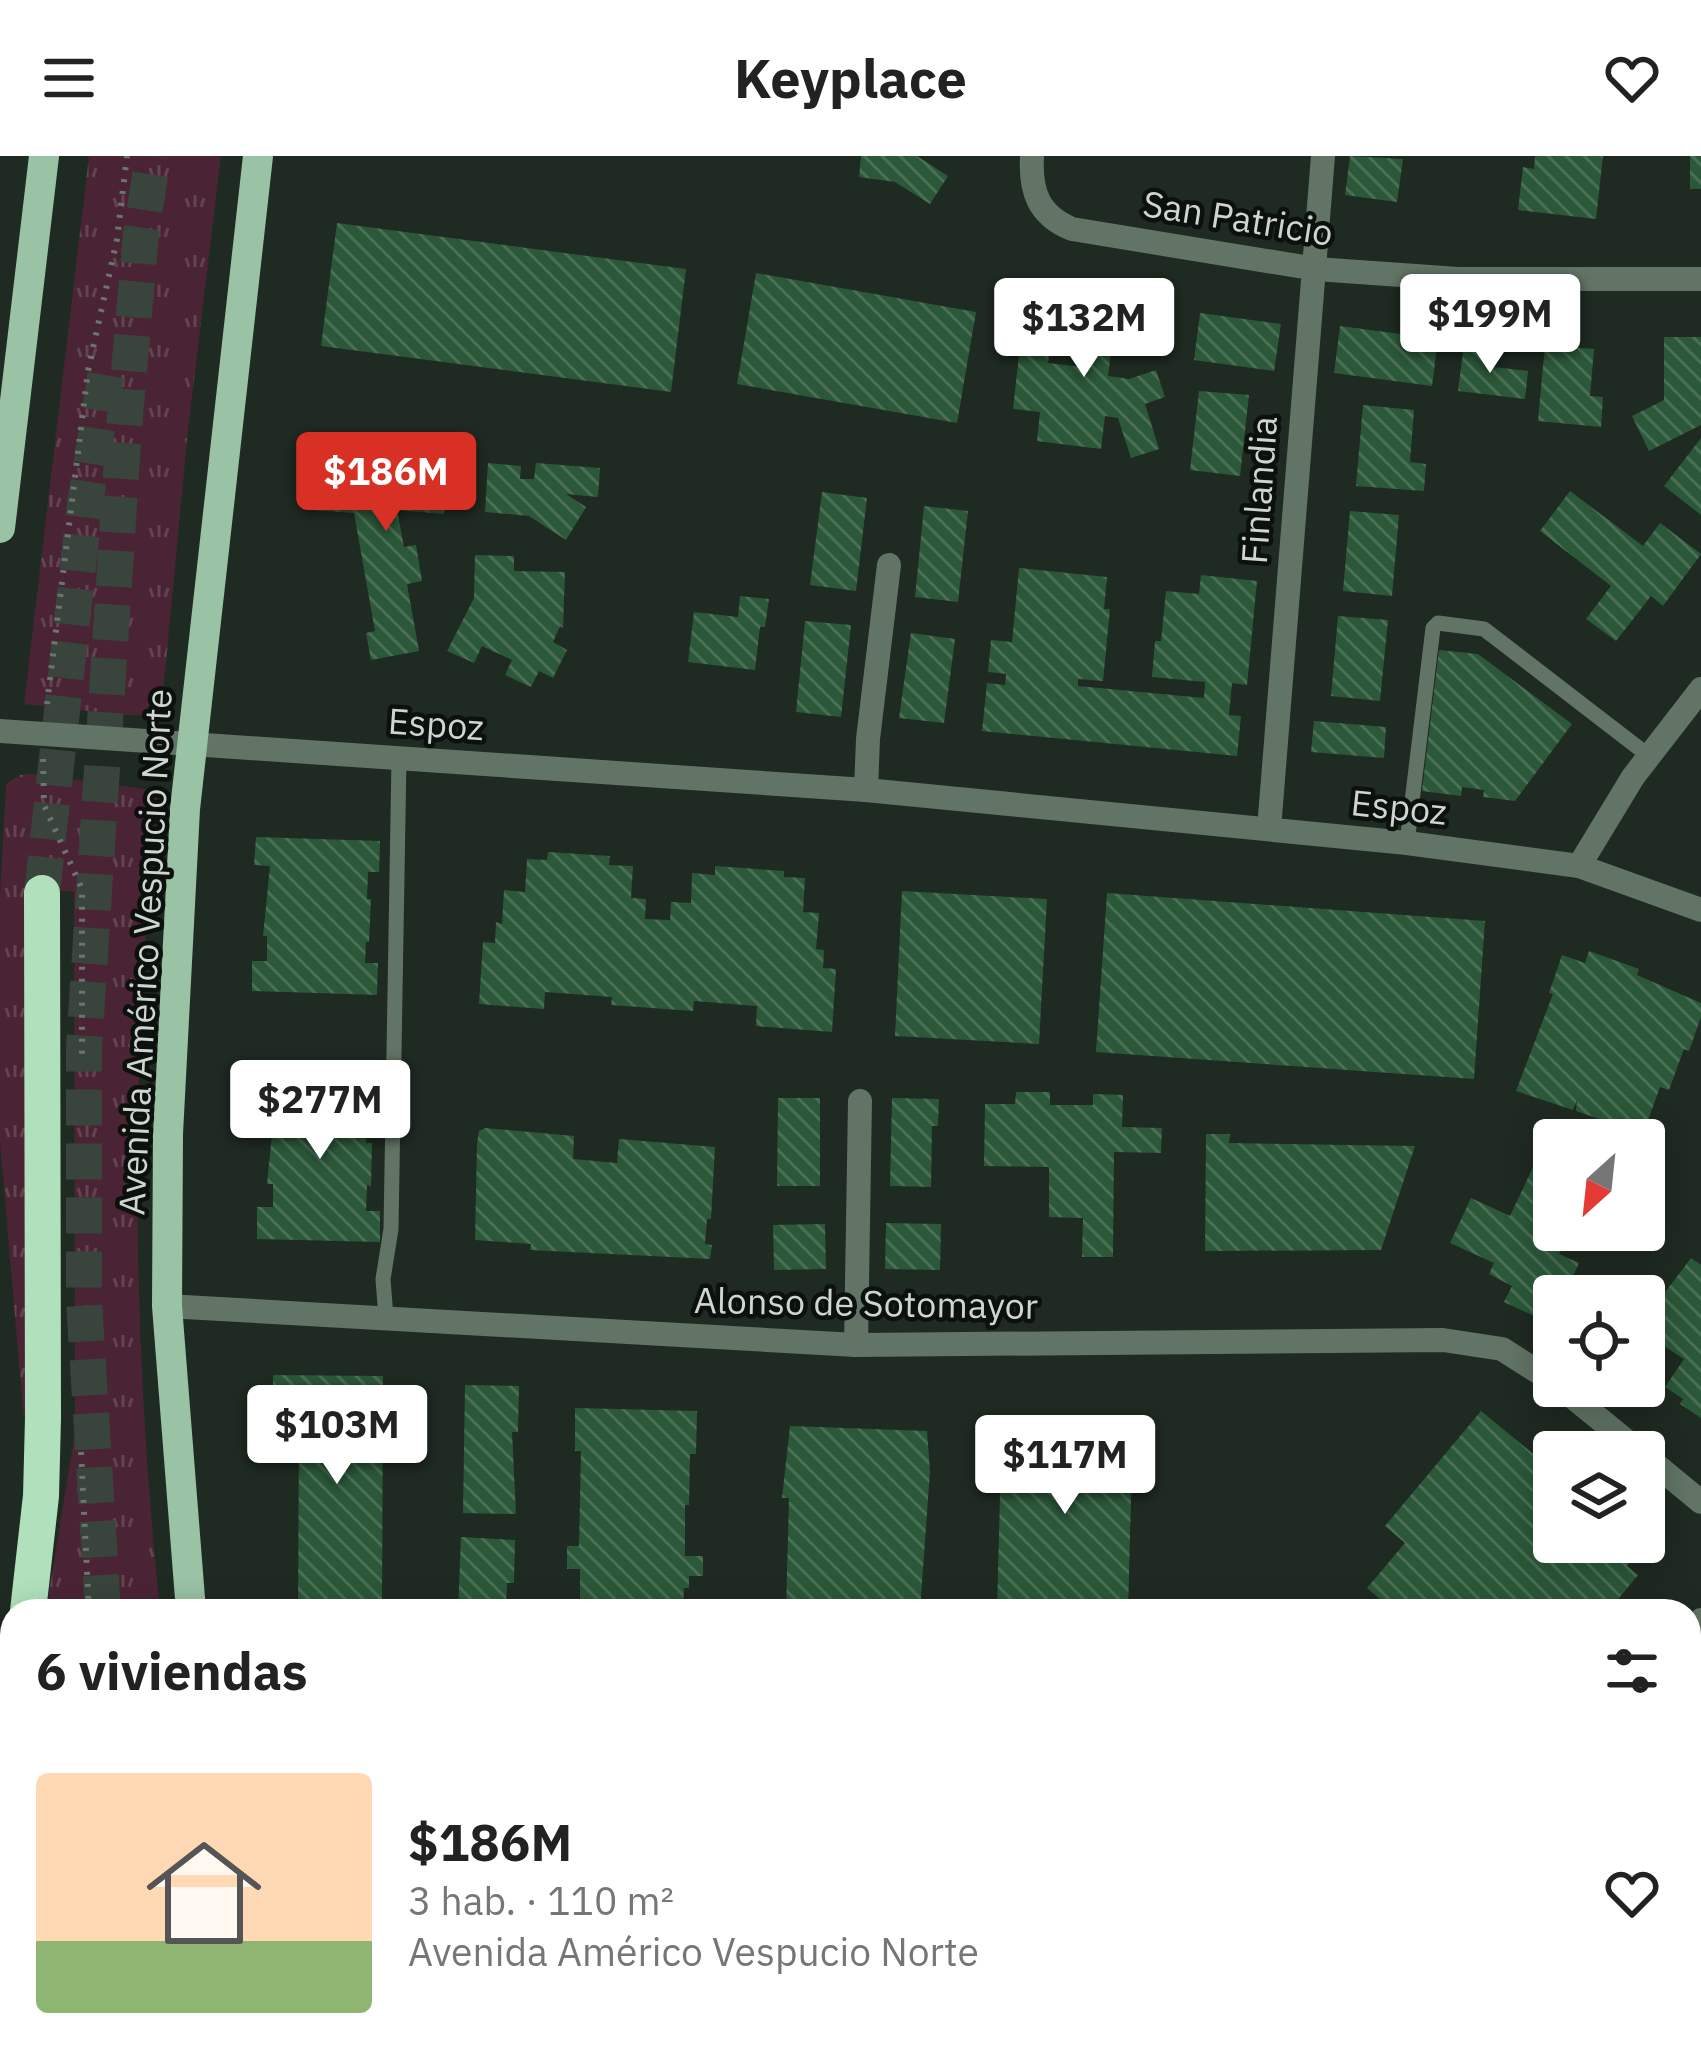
<!DOCTYPE html>
<html lang="es">
<meta charset="utf-8">
<style>
:root{--surface:#fff;--page:#f6f6f6;--text:#222;--muted:#767676;--line:#e0e0e0;--accent:#d93025}
body{margin:0;font-family:"IBM Plex Sans",sans-serif;background:var(--page);color:var(--text);height:100vh;display:flex;flex-direction:column;font-size:45px;white-space:nowrap}
*{box-sizing:border-box;margin:0}
p{font-size:39px;color:var(--muted)}
.icon{flex:none;width:66px;height:66px;fill:none;stroke:currentColor;stroke-width:2;stroke-linecap:round;stroke-linejoin:round}
.map{position:relative;flex:1;overflow:hidden}
.sheet{position:absolute;left:0px;top:1443px;width:1701px;height:471px;display:flex;flex-direction:column;background:var(--surface);border-radius:36px 36px 0 0;box-shadow:0 6px 30px #0003}
.sheet>*{flex:none}
.needle{width:78px;rotate:207deg}
.buttons{position:absolute;left:1533px;top:963px;display:grid;gap:24px}
.buttons a{display:grid;place-items:center;width:132px;height:132px;border-radius:12px;background:var(--surface);box-shadow:0 6px 30px #0003;font-size:60px}
.price{position:absolute;translate:-50% -102px;padding:0 27px;border-radius:12px;background:#fff;color:#222;font-size:39px;line-height:78px;filter:drop-shadow(0 3px 6px #0008)}
.price::after{content:'';position:absolute;left:50%;top:72px;width:36px;height:27px;margin-left:-18px;background:inherit;clip-path:polygon(0 0,100% 0,50% 100%)}
.price.on{background:var(--accent);color:#fff}
ul{padding:0;list-style:none}
li{display:flex;align-items:center;gap:36px;height:300px;padding:0 36px}
li+li{border-top:3px solid var(--line)}
li span{display:grid;place-items:center;flex:none;width:336px;height:240px;border-radius:12px;color:#555}
li>.icon{margin-inline-start:auto}
span .icon{width:144px;height:144px;fill:#fffc;stroke-width:1}
li b{font-size:51px}
h2{display:flex;justify-content:space-between;align-items:center;height:144px;padding:0 36px;font-size:51px}
header{display:flex;justify-content:space-between;align-items:center;height:156px;padding:0 36px;background:var(--surface);font-size:54px;font-weight:700}
.map>svg:first-child{display:block}
</style>
<header><svg class="icon" aria-label="menu" viewBox="0 0 24 24"><path d="M4 6h16M4 12h16M4 18h16"/></svg>Keyplace<svg class="icon" aria-label="heart" viewBox="0 0 24 24"><path d="M12 20l-8-8c-3-5 5-10 8-4 3-6 11-1 8 4z"/></svg></header>
<div class="map">
<svg width="1701" height="1912" viewBox="0 0 1701 1912">
<defs>
<pattern id="park-tufts" width="24" height="20" patternUnits="userSpaceOnUse" patternTransform="scale(3)"><rect width="24" height="20" fill="#4a2434"/><path d="M3 7l-1-3M5 7V3M7 7l1-3M15 17l-1-3M17 17v-4M19 17l1-3" fill="none" stroke="#634350"/></pattern>
<pattern id="building-back-hatch" width="6" height="6" patternUnits="userSpaceOnUse" patternTransform="scale(3)"><rect width="6" height="6" fill="#2b5839"/><path d="M-1 5l2 2M0 0l6 6M5-1l2 2" fill="none" stroke="#496f55"/></pattern>
</defs>
<rect width="100%" height="100%" fill="#1f2a22"/>
<g fill="url(#park-tufts)">
<path d="M89,0H221L188,273L161,559H126L24,548Z"/>
<path d="M31,618L152,634L157,643C129,913 132,1185 160,1455H46L75,1276L74,736L34,732L31,1238L24,1264L0,986V742L6,628L20,619Z"/>
</g>
<g fill="url(#building-back-hatch)">
<path d="M861,0H917L948,20L930,48L895,26L859,21Z"/>
<path d="M1350,0L1403,3L1397,46L1345,39Z"/>
<path d="M1535,0H1603L1596,63L1518,54L1523,11L1534,13Z"/>
<rect x="1690" y="0" width="11" height="33"/>
<path d="M337,67L686,113L671,236L321,190Z"/>
<path d="M756,117L976,156L957,267L737,228Z"/>
<path d="M1083,133L1125,138L1119,189L1112,188L1108,220L1129,223L1156,214L1165,241L1145,248L1159,293L1131,302L1118,262L1105,260L1101,293L1037,285L1040,256L1013,253L1025,145L1055,148L1048,207L1082,211L1086,178L1078,177Z"/>
<path d="M1200,157L1281,168L1274,215L1194,204Z"/>
<path d="M1340,170L1438,183L1432,230L1334,217Z"/>
<path d="M1664,181H1701V269L1649,295L1632,260L1664,244Z"/>
<path d="M1464,188L1487,191L1485,210L1528,215L1525,243L1458,235Z"/>
<path d="M1545,189L1594,193L1590,240L1603,241L1601,271L1538,265Z"/>
<path d="M1199,235L1249,239L1240,320L1190,314Z"/>
<path d="M1363,249L1414,254L1410,306L1426,308L1424,335L1356,330Z"/>
<path d="M1701,282V359L1664,330Z"/>
<path d="M360,283L402,287L400,319L432,321L434,293L449,295L444,358L397,354L404,391L416,389L422,425L407,428L419,495L371,504L366,477L375,475L354,357L310,354L313,319L356,323Z"/>
<path d="M488,307L521,310L520,323H534L536,307L600,312L598,341L566,338L586,351L566,384L529,360L485,356Z"/>
<path d="M1570,335L1643,390L1660,367L1701,398L1663,450L1651,440L1616,485L1586,463L1611,430L1540,375Z"/>
<path d="M822,336L867,342L856,435L810,429Z"/>
<path d="M924,350L968,355L958,446L915,441Z"/>
<path d="M1350,355L1399,359L1392,440L1343,435Z"/>
<path d="M475,399L514,400V415L565,416L563,472L560,470L553,486L567,494L553,522L539,515L531,531L505,519L512,504L482,490L474,507L447,495L474,442Z"/>
<path d="M1019,412L1107,421L1104,453H1110L1103,525L1078,523V530L1204,542L1205,526L1152,521L1155,485H1161L1166,435L1199,438L1201,419L1257,425L1247,529L1232,527L1229,559L1241,560L1237,600L982,575L987,527L1005,529L1006,518L988,516L991,484L1012,486Z"/>
<path d="M740,440L769,443L765,471H760L755,514L688,506L694,456L738,461Z"/>
<path d="M1338,460L1388,464L1380,545L1331,540Z"/>
<path d="M805,465L851,469L841,561L796,556Z"/>
<path d="M911,477L955,483L944,567L899,562Z"/>
<path d="M1439,494L1478,498L1572,568L1515,645L1483,641L1484,634L1462,631L1461,640L1422,635Z"/>
<path d="M1314,565L1386,571L1384,602L1311,596Z"/>
<path d="M256,681L380,685L379,716H368L367,743H371L369,786H366L365,807H378L377,839L252,835V805H267V780H263L270,710L254,709Z"/>
<path d="M548,696L610,700L609,709L633,710L631,742L646,743L645,763L670,764L671,746L691,747L692,717L715,719V710L784,715V721L805,722L803,756L819,757L816,793L824,794L823,812L836,813L832,876L756,870L757,850L694,845L693,855L611,849L612,841L545,836L544,853L479,848L483,786L495,787L496,766L502,768L504,734L525,736L527,703L547,704Z"/>
<path d="M902,735L1047,743L1039,888L895,880Z"/>
<path d="M1107,737L1485,765L1474,923L1096,896Z"/>
<path d="M1589,795L1639,813L1637,819L1701,847V861L1689,895L1684,893L1669,934L1660,931L1643,978L1576,955L1577,944L1573,954L1516,935L1553,838L1549,837L1562,799L1585,807Z"/>
<path d="M260,926L382,929V960L367,959L366,987H372L371,1030L367,1029L366,1055H380V1086L257,1083V1051H273V1028H267L274,958L259,957Z"/>
<path d="M1016,936H1050V949H1093V938L1123,939L1122,971L1162,972L1161,997L1114,996L1113,1101H1082L1083,1062L1049,1061V1011L984,1010L985,948H1015Z"/>
<path d="M778,942H820V1030H777Z"/>
<path d="M892,942L939,943L938,970H932L931,1031L890,1030Z"/>
<path d="M485,972L574,980L573,1003L617,1007L619,983L715,991L711,1063H707L705,1088L712,1089L710,1103L530,1094L531,1088L475,1084L477,988L479,975Z"/>
<path d="M1206,978H1230L1229,987L1415,990L1381,1094L1205,1095Z"/>
<path d="M1542,992L1554,997V1074H1570L1559,1098L1579,1107L1564,1140H1554L1551,1168L1504,1146L1512,1130L1489,1118L1494,1107L1450,1087L1471,1042L1510,1060Z"/>
<path d="M886,1067L941,1068L940,1114L885,1113Z"/>
<path d="M825,1068L826,1113L774,1114L773,1069Z"/>
<path d="M1691,1102L1701,1109V1262L1680,1248L1683,1243L1665,1231L1684,1203L1644,1177V1164Z"/>
<path d="M273,1219L383,1220L382,1455H298L299,1279H273Z"/>
<path d="M465,1229L519,1230L518,1276H512L516,1358L463,1357Z"/>
<path d="M575,1252L697,1255L696,1298H690L689,1349H685V1400H703V1420H689V1432H684L683,1455H580V1413H567V1390H579L581,1295H575Z"/>
<path d="M1481,1255L1554,1315V1386H1608L1631,1405L1627,1410L1638,1419L1614,1448L1619,1452L1616,1455H1394L1367,1432L1405,1387L1385,1370Z"/>
<path d="M1002,1264L1133,1269L1128,1455H997Z"/>
<path d="M790,1270L927,1275L930,1315L920,1455H786L789,1342H782Z"/>
<path d="M461,1381L515,1384L514,1427H507L506,1455H458Z"/>
<path d="M1689,1755L1698,1763L1701,1760V1801L1689,1813Z"/>
<path d="M761,1902H906L908,1912H762Z"/>
</g>
<g fill="none" stroke-linecap="round" stroke-linejoin="round">
<g stroke="#39443c" stroke-width="36" stroke-dasharray="36 18" stroke-linecap="butt">
<path d="M42,737L85,347L107,211"/>
<path d="M103,1455L84,1144V891L124,272L141,78L153,0"/>
<path d="M144,1902L145,1912"/>
</g>
<g stroke="#6b746e" stroke-width="6" stroke-dasharray="3 9" stroke-linecap="butt">
<path d="M47,548L88,215L117,83L127,0"/>
<path d="M43,603L44,649L82,733V905"/>
<path d="M81,1296L89,1455"/>
<path d="M125,1902L126,1912"/>
</g>
<g stroke="#617465" stroke-width="15">
<path d="M1407,687L1433,472L1438,467L1484,473L1649,600"/>
<path d="M386,1162L383,1123L391,1073L399,602"/>
<path d="M0,1762H12"/>
<path d="M1200,1902L1202,1912"/>
</g>
<g stroke="#617465" stroke-width="24">
<path d="M1032,0C1030,35 1038,59 1072,73L1316,113L1458,123H1701"/>
<path d="M866,634L868,583L889,409"/>
<path d="M1269,673L1323,0"/>
<path d="M1579,710L1633,621L1701,533"/>
<path d="M167,1150L856,1189L1443,1184L1502,1193L1554,1226"/>
<path d="M856,1189L860,945"/>
<path d="M1559,1230L1640,1296"/>
<path d="M1644,1299L1701,1346"/>
<path d="M1478,1902L1487,1912"/>
</g>
<g stroke="#617465" stroke-width="24">
<path d="M0,575L866,634L1407,687L1579,710L1701,754"/>
<path d="M1689,1477L1701,1464"/>
<path d="M1232,1912L1248,1902"/>
</g>
<g stroke="#9ac2a4" stroke-width="30">
<path d="M0,372L44,0"/>
<path d="M191,1455L167,1150L168,978L185,653L258,0"/>
<path d="M0,1568L12,1688"/>
<path d="M38,1902L39,1912"/>
<path d="M245,1902L247,1912"/>
</g>
<g stroke="#b0e1bc" stroke-width="36">
<path d="M28,1455L41,1340L43,1262L42,737"/>
<path d="M7,1641L12,1601"/>
</g>
</g>
<g text-anchor="middle" stroke-width="9" stroke-linejoin="round" paint-order="stroke">
<g font-size="36" fill="#cfd6d1" stroke="#0c110d">
<text transform="translate(1238 62) rotate(9)" y="13">San Patricio</text>
<text transform="translate(1259 334) rotate(-86)" y="13">Finlandia</text>
<text transform="translate(436 568) rotate(4)" y="13">Espoz</text>
<text transform="translate(1399 651) rotate(6)" y="13">Espoz</text>
<text transform="translate(145 796) rotate(-87)" y="13">Avenida Américo Vespucio Norte</text>
<text transform="translate(866 1147) rotate(1)" y="13">Alonso de Sotomayor</text>
</g>
</g>
</svg>
<div class="buttons">
<a><svg class="needle" viewBox="-14 -14 28 28"><path d="M0-13l5 13h-10z" fill="#e53935"/><path d="M0 13l5-13h-10z" fill="#767676"/></svg></a>
<a><svg class="icon" aria-label="locate" viewBox="0 0 24 24"><circle cx="12" cy="12" r="6"/><path d="M12 2v4M12 18v4M2 12h4M18 12h4"/></svg></a>
<a><svg class="icon" aria-label="layers" viewBox="0 0 24 24"><path d="M12 4l9 5-9 5-9-5zM3 14l9 5 9-5"/></svg></a>
</div>
<b class="price" style="left:1490px;top:220px">$199M</b>
<b class="price" style="left:1084px;top:224px">$132M</b>
<b class="price on" style="left:386px;top:378px">$186M</b>
<b class="price" style="left:320px;top:1006px">$277M</b>
<b class="price" style="left:337px;top:1331px">$103M</b>
<b class="price" style="left:1065px;top:1361px">$117M</b>
<section class="sheet">
<h2>6 viviendas<svg class="icon" aria-label="filters" viewBox="0 0 24 24"><path d="M4 7h16M4 17h16"/><circle cx="9" cy="7" r="2"/><circle cx="15" cy="17" r="2"/></svg></h2>
<ul>
<li><span style="background:linear-gradient(#ffd9b3 70%,#8fb573 0)"><svg class="icon" aria-label="home" viewBox="0 0 24 24"><path d="M3 11l9-7 9 7M6 9v11h12V9"/></svg></span><div><b>$186M</b><p>3 hab. · 110 m²</p><p>Avenida Américo Vespucio Norte</p></div><svg class="icon" aria-label="heart" viewBox="0 0 24 24"><path d="M12 20l-8-8c-3-5 5-10 8-4 3-6 11-1 8 4z"/></svg></li>
</ul>
</section>
</div>
